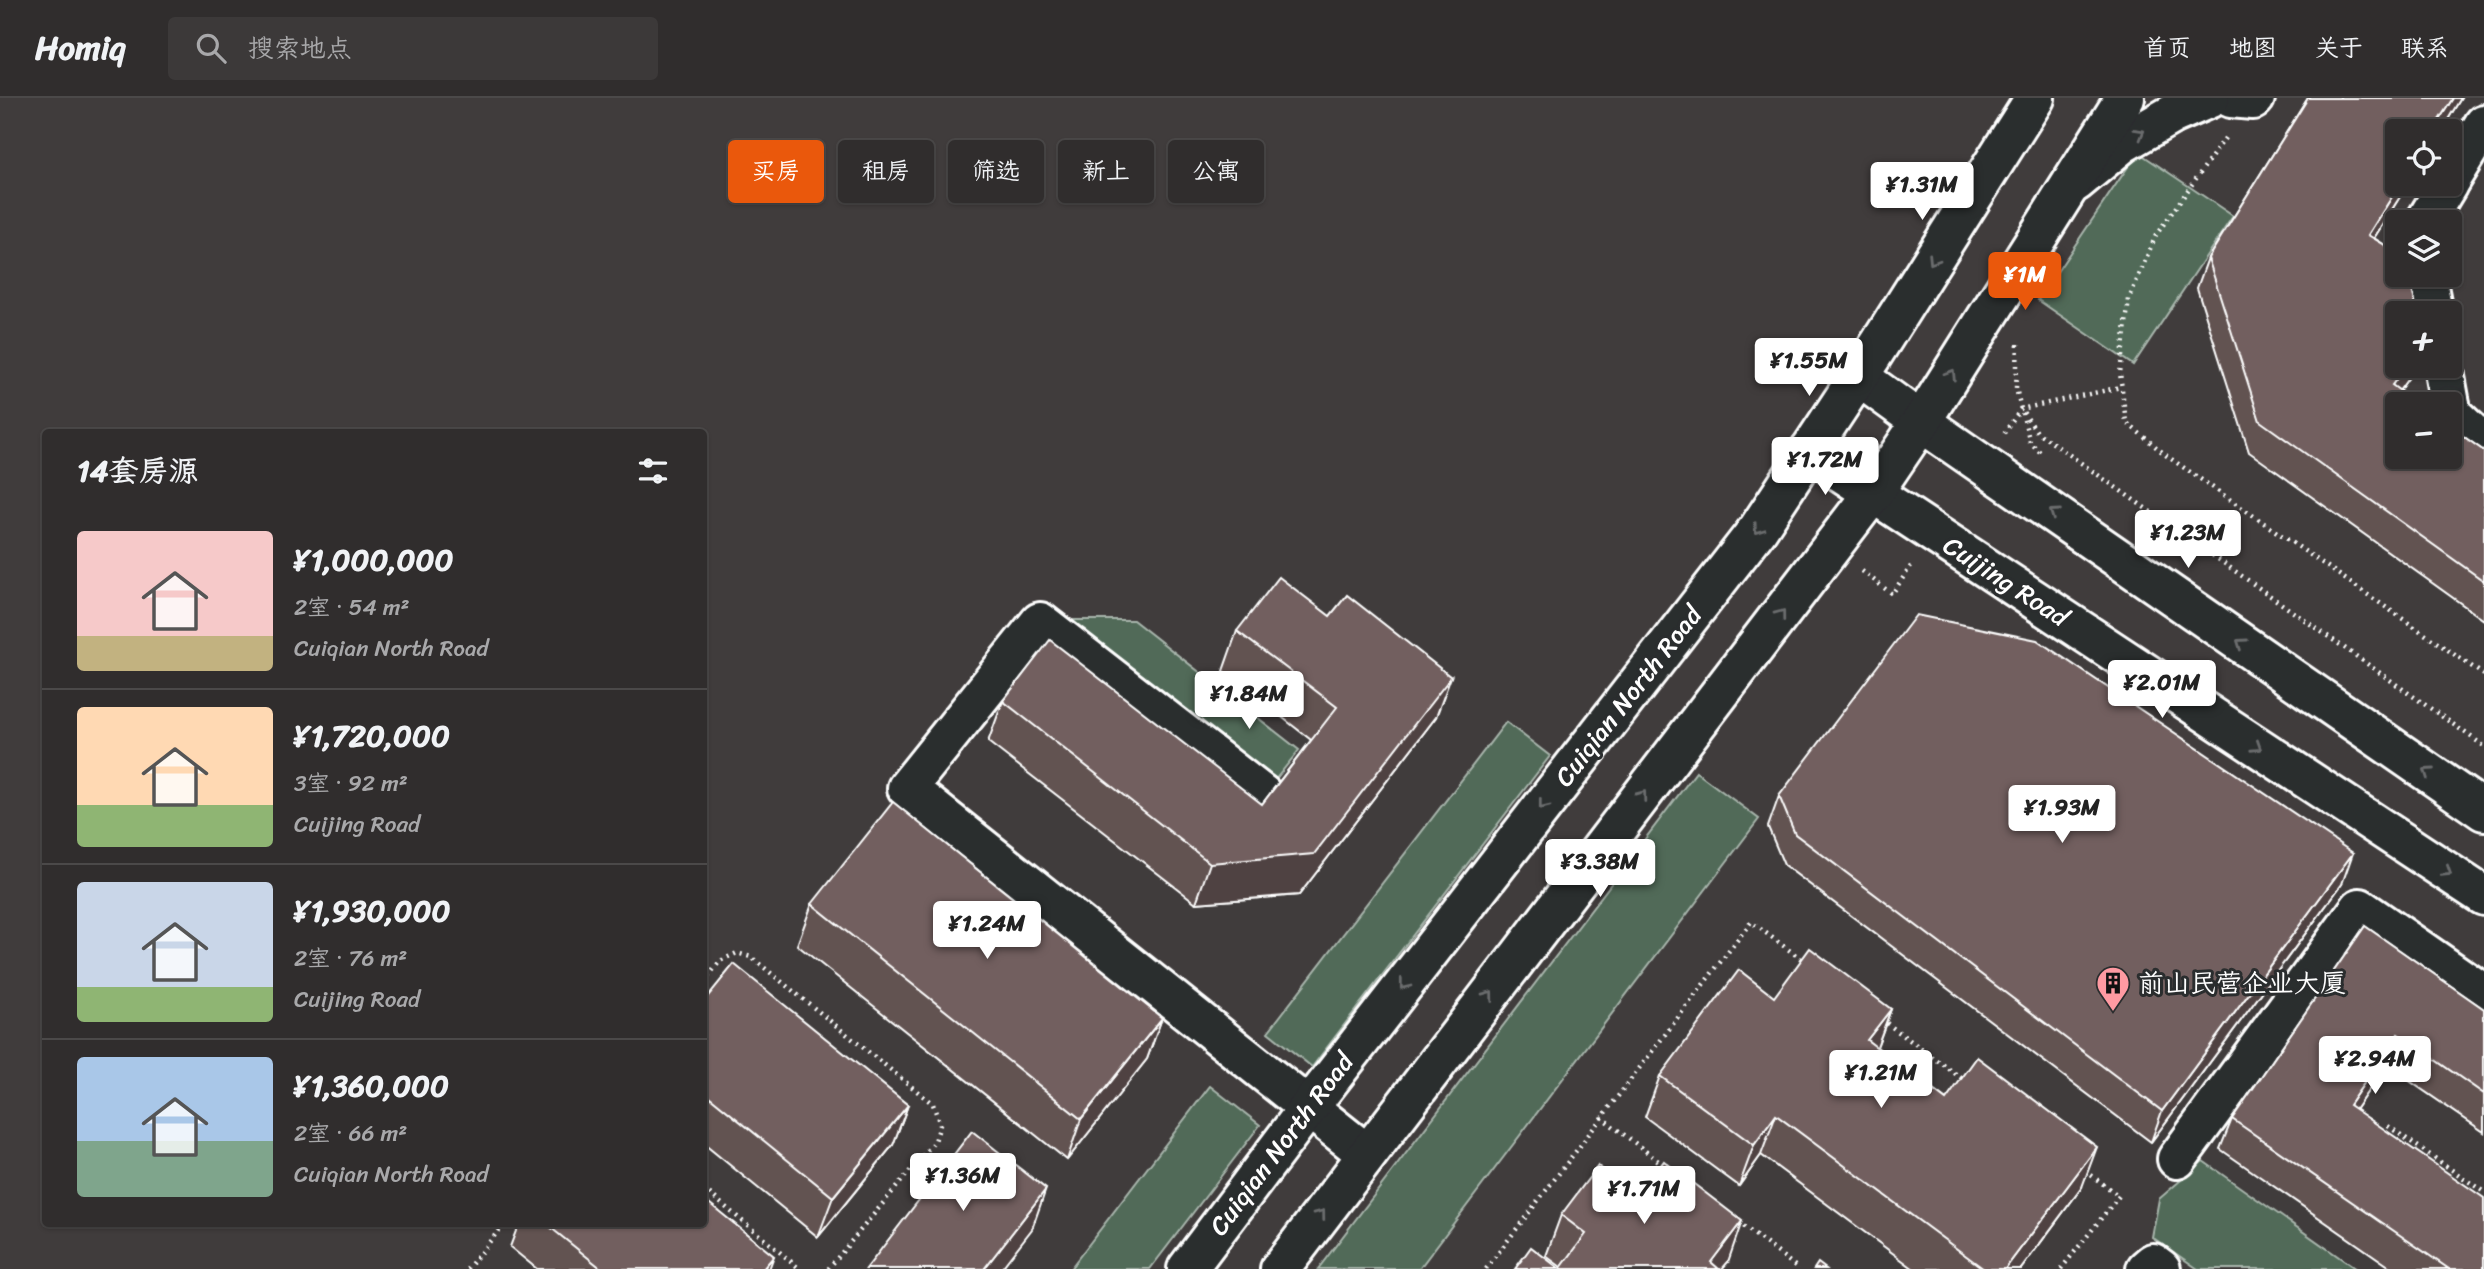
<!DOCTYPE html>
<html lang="zh">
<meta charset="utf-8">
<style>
:root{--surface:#302d2d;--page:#3c3939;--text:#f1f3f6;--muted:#a8a8aa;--line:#4b4949;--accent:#ea580c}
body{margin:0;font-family:Sriracha,"LXGW WenKai TC",sans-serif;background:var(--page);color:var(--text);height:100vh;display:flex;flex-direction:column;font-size:26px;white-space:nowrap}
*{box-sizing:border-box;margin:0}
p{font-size:23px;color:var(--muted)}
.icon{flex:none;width:38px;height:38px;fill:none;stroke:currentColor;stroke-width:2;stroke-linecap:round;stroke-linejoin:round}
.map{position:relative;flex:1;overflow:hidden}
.panel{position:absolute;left:42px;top:331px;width:665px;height:798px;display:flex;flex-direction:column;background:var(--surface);border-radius:7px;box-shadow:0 2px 5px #0004,0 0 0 2px var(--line)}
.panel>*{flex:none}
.banner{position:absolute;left:728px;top:42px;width:665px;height:63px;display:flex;gap:14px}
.controls{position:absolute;left:2385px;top:21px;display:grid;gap:14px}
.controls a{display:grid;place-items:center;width:77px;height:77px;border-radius:7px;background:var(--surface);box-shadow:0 2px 5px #0004,0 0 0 2px var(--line);font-size:35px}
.price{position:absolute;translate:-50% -60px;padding:0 16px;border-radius:7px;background:#fff;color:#222;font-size:23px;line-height:46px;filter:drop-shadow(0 2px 4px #0008)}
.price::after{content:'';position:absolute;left:50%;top:42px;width:21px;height:16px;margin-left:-10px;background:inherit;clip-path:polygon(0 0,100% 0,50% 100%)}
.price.active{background:var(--accent);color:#fff}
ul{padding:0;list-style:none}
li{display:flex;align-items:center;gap:21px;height:175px;padding:0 35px}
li+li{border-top:2px solid var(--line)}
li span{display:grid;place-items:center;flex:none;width:196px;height:140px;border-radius:7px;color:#555}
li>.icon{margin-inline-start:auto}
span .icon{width:84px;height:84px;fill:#fffc;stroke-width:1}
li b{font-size:30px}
h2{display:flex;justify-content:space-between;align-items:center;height:84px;padding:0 35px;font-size:30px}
.pill{padding:0 24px;border-radius:7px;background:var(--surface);box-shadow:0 2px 5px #0004,0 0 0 2px var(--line);font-size:24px;line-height:63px}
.pill.active{background:var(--accent);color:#fff}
header{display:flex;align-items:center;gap:42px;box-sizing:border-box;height:98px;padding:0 35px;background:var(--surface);border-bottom:2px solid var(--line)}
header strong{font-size:33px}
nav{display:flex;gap:38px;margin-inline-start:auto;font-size:24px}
.search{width:490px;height:63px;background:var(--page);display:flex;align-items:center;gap:18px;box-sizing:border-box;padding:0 24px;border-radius:7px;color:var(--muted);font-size:26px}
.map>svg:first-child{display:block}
</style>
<header>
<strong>Homiq</strong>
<div class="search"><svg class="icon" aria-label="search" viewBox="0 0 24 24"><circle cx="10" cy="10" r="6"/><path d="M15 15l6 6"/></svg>搜索地点</div>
<nav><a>首页</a><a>地图</a><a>关于</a><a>联系</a></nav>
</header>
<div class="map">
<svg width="2484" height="1171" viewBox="0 0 2484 1171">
<rect width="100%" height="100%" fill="#403c3c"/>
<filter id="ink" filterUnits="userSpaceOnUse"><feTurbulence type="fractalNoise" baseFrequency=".0143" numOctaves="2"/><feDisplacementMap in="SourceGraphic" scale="14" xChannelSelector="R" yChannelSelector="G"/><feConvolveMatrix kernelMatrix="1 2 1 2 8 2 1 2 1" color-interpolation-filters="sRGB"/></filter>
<g filter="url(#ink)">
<g fill="#516b59" stroke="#a8b5ac" stroke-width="2">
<path d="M2138,54L2233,118L2133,267L2038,202Z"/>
<path d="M1071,522H1133L1299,652L1240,726L1036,566Z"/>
<path d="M1506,624L1550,658L1312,969L1268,934Z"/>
<path d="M1696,674L1759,721L1419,1171H1318Z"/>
<path d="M1210,988L1260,1027L1150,1171H1070Z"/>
<path d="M2203,1063L2356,1171H2198L2152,1139L2159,1101Z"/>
</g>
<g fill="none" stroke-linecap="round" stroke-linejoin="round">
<defs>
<g id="minor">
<path d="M2231,0L2253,2L2255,0"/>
<path d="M2450,82L2484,26"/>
<path d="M2076,84L2123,45L2173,16L2210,0"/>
<path d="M2425,124L2448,86"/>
<path d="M2426,177L2433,215"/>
<path d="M2443,268L2450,306"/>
<path d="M2450,307L2452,316L2484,346"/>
<path d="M1263,697L1040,524L907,690L1367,1056"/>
<path d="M2177,1061L2360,810L2484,896"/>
<path d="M2146,1171L2153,1165L2161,1171"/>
</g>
<g id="major">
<path d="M1859,279L1921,324L2484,713"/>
<path d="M1809,353L2484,798"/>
<path d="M1187,1171L1309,1009L1758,431L1872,258L2035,0"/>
<path d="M1280,1171L1873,395L1921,324L2125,0"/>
</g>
</defs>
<use href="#minor" stroke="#fff" stroke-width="44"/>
<use href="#major" stroke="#fff" stroke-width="44"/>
<g stroke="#fff" stroke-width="4.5" stroke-dasharray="2 5" stroke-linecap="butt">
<path d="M2225,40L2156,137L2129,201L2120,275L2126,324L2167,358L2484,577"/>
<path d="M2018,246L2016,290L2021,311L2037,334L2484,648"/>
<path d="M2022,315L2030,344L2042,356"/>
<path d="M2004,335L2021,311L2121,289"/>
<path d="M1862,473L1892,496L1911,468"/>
<path d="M704,884L720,863L737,855L751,859L933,1006L940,1027L935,1043L828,1171"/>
<path d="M1881,921L1964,982"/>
<path d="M1601,1019L1665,1068"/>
<path d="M2388,1028L2484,1094"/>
<path d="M704,1091L800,1171"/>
<path d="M1738,1124L1799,1171"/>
<path d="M467,1171L505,1125"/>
<path d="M1486,1171L1751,824L1804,863"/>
<path d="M2061,1171L2119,1098L2083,1071"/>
</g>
<use href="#minor" stroke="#2a2d2e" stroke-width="38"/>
<use href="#major" stroke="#2a2d2e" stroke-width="38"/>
</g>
<g fill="#625251" stroke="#fff" stroke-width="2">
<path d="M2308,0H2461L2441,33H2398V86H2408L2374,140L2398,155V177H2408L2418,215H2398V268H2416L2414,272L2399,293L2418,306H2398V359H2450V329L2484,353V522L2249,354L2197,190L2208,160Z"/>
<path d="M1237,533L1436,619L1299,797L1196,805L988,644L1003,603L1262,706L1311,642L1223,573Z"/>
<path d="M1779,698L2342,786L2151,1044L1784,767L1768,729Z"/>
<path d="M812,806L1162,920L1147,961L1067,1062L797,847Z"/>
<path d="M2365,828L2484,911V1034L2386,967L2355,1012L2484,1171H2393L2220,1051L2232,1021Z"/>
<path d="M1774,899L1891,911L1877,949L1946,1002L2082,1089L2021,1171H1914L1761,1057L1739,1088L1645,1019L1660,978Z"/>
<path d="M704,903L908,1007L893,1047L818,1139L704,1046Z"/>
<path d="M1637,1098L1728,1164L1560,1171L1561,1169L1546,1158L1561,1117Z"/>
<path d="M519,1125H704L769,1171H537L510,1149Z"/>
</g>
<g fill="#504242" stroke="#fff" stroke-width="2">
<path d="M2453,0H2461L2441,33H2432Z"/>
<path d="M2400,86H2408L2357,167L2368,137Z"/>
<path d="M2406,268H2416L2414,272L2381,318L2392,287Z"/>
<path d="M1451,579L1436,619L1299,797L1196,805L1210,765Z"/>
<path d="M2353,755L2342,786L2151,1044L2162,1013Z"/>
<path d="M1891,911L1876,951L1867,942Z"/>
<path d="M1162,920L1147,961L1067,1062L1081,1021Z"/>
<path d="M2398,936L2386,967L2337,1038L2349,1007Z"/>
<path d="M908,1007L893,1047L818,1139L833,1099Z"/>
<path d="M1776,1017L1761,1057L1739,1088L1754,1047Z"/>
<path d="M2097,1049L2082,1089L2021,1171H2005Z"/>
<path d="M1046,1091L1032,1131L1001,1171H984Z"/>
<path d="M1742,1123L1728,1164L1722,1171H1708L1711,1164Z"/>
<path d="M774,1158L769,1171H763Z"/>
</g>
<g fill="#725f5e" stroke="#fff" stroke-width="2">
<path d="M2308,0H2453L2432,33H2398V86H2400L2368,137L2398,155V177H2408L2418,215H2398V268H2406L2392,287L2418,306H2398V359H2450V329L2484,353V483L2260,323L2208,160Z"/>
<path d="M1279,479L1330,518L1347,497L1451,579L1314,756L1210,765L1003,603L1050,542L1262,706L1337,609L1237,533Z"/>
<path d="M1916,517L2037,542L2353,755L2162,1013L1795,736L1779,698Z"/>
<path d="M893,704L1162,920L1081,1021L812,806Z"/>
<path d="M2365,828L2484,911V996L2398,936L2349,1007L2484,1100V1171H2449L2232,1021Z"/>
<path d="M1810,850L1891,911L1867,942L1946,1002L1977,959L2097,1049L2005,1171H1984L1776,1017L1754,1047L1660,978L1739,872L1774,899Z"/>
<path d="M734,866L908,1007L833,1099L704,994V903Z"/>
<path d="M972,1033L1046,1091L984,1171H866Z"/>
<path d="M1664,1063L1742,1123L1711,1164L1719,1171H1515L1531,1149L1560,1171L1586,1136L1561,1117L1598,1068L1637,1098Z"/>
<path d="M704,1101L774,1158L763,1171H602L545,1125H704Z"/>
<path d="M1818,1165L1826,1171H1814Z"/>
</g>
<defs><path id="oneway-chevron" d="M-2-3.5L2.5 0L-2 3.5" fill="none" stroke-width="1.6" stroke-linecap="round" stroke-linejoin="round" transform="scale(1.75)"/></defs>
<g stroke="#6a6c6d">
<use href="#oneway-chevron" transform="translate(2140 35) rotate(-30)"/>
<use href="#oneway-chevron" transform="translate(1933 162) rotate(122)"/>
<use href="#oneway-chevron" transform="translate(1951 276) rotate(-58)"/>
<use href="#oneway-chevron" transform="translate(2054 415) rotate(-145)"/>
<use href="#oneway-chevron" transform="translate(1758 431) rotate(126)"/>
<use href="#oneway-chevron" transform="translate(1781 516) rotate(-53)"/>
<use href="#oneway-chevron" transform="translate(2241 545) rotate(-145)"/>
<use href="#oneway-chevron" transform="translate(2257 649) rotate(33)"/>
<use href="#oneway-chevron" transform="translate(2428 674) rotate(-145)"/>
<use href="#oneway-chevron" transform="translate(1642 697) rotate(-53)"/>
<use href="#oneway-chevron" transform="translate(1543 707) rotate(128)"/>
<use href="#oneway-chevron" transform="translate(2447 774) rotate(33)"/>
<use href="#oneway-chevron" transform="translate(1404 887) rotate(128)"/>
<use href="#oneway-chevron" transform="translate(1489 897) rotate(-53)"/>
<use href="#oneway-chevron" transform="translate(1321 1116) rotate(-53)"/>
</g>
</g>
<defs>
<symbol id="building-pin" viewBox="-11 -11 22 30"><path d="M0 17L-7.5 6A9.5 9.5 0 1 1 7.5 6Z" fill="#ff9aa2" stroke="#2a2d2e"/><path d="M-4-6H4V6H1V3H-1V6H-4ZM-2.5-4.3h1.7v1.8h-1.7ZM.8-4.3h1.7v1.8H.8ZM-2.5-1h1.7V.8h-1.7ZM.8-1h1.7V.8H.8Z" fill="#111"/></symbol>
</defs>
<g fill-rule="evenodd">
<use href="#building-pin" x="2094" y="866" width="38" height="52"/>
</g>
<g text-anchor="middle" stroke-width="6" stroke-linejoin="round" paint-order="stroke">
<g font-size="26" fill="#fff" stroke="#2a2d2e">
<text transform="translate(2006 483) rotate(33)" y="9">Cuijing Road</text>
<text transform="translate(1628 598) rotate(-52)" y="9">Cuiqian North Road</text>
<text transform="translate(1281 1046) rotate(-53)" y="9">Cuiqian North Road</text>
</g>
<g font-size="26" fill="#fff" stroke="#2a2d2e" text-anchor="start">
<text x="2138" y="894">前山民营企业大厦</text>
</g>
</g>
</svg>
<div class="controls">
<a><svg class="icon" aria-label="locate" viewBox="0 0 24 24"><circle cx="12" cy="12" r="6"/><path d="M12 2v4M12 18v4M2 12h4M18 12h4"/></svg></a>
<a><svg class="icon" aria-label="layers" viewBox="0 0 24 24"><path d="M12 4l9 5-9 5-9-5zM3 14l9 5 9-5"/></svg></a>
<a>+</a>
<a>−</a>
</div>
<b class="price" style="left:1922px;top:124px">¥1.31M</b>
<b class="price active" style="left:2025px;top:214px">¥1M</b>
<b class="price" style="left:1809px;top:300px">¥1.55M</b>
<b class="price" style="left:1825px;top:399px">¥1.72M</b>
<b class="price" style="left:2188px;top:472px">¥1.23M</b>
<b class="price" style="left:2162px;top:622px">¥2.01M</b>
<b class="price" style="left:1249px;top:633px">¥1.84M</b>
<b class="price" style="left:2062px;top:747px">¥1.93M</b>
<b class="price" style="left:1600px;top:801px">¥3.38M</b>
<b class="price" style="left:987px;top:863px">¥1.24M</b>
<b class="price" style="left:2375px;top:998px">¥2.94M</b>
<b class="price" style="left:1881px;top:1012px">¥1.21M</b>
<b class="price" style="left:963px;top:1115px">¥1.36M</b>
<b class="price" style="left:1644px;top:1128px">¥1.71M</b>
<div class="banner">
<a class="pill active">买房</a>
<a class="pill">租房</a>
<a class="pill">筛选</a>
<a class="pill">新上</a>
<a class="pill">公寓</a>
</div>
<section class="panel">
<h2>14套房源<svg class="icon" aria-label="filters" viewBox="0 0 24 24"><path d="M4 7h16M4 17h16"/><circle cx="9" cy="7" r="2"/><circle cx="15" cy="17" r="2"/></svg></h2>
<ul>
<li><span style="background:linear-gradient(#f6c9c9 75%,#c2b280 0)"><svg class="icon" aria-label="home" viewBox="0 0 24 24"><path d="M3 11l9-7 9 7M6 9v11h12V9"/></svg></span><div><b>¥1,000,000</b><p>2室 · 54 m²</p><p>Cuiqian North Road</p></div></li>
<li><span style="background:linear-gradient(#ffd9b3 70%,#8fb573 0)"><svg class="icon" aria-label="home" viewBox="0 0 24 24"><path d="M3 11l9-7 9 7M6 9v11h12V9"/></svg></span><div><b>¥1,720,000</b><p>3室 · 92 m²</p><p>Cuijing Road</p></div></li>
<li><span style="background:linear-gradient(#c9d6e8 75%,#8fb573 0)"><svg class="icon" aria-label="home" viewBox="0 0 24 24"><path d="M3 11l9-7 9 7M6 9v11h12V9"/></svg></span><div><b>¥1,930,000</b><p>2室 · 76 m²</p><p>Cuijing Road</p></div></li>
<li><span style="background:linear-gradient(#a9c7e8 60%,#7fa58c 0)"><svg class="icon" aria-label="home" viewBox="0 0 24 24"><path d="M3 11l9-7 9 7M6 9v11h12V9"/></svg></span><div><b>¥1,360,000</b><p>2室 · 66 m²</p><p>Cuiqian North Road</p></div></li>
</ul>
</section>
</div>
